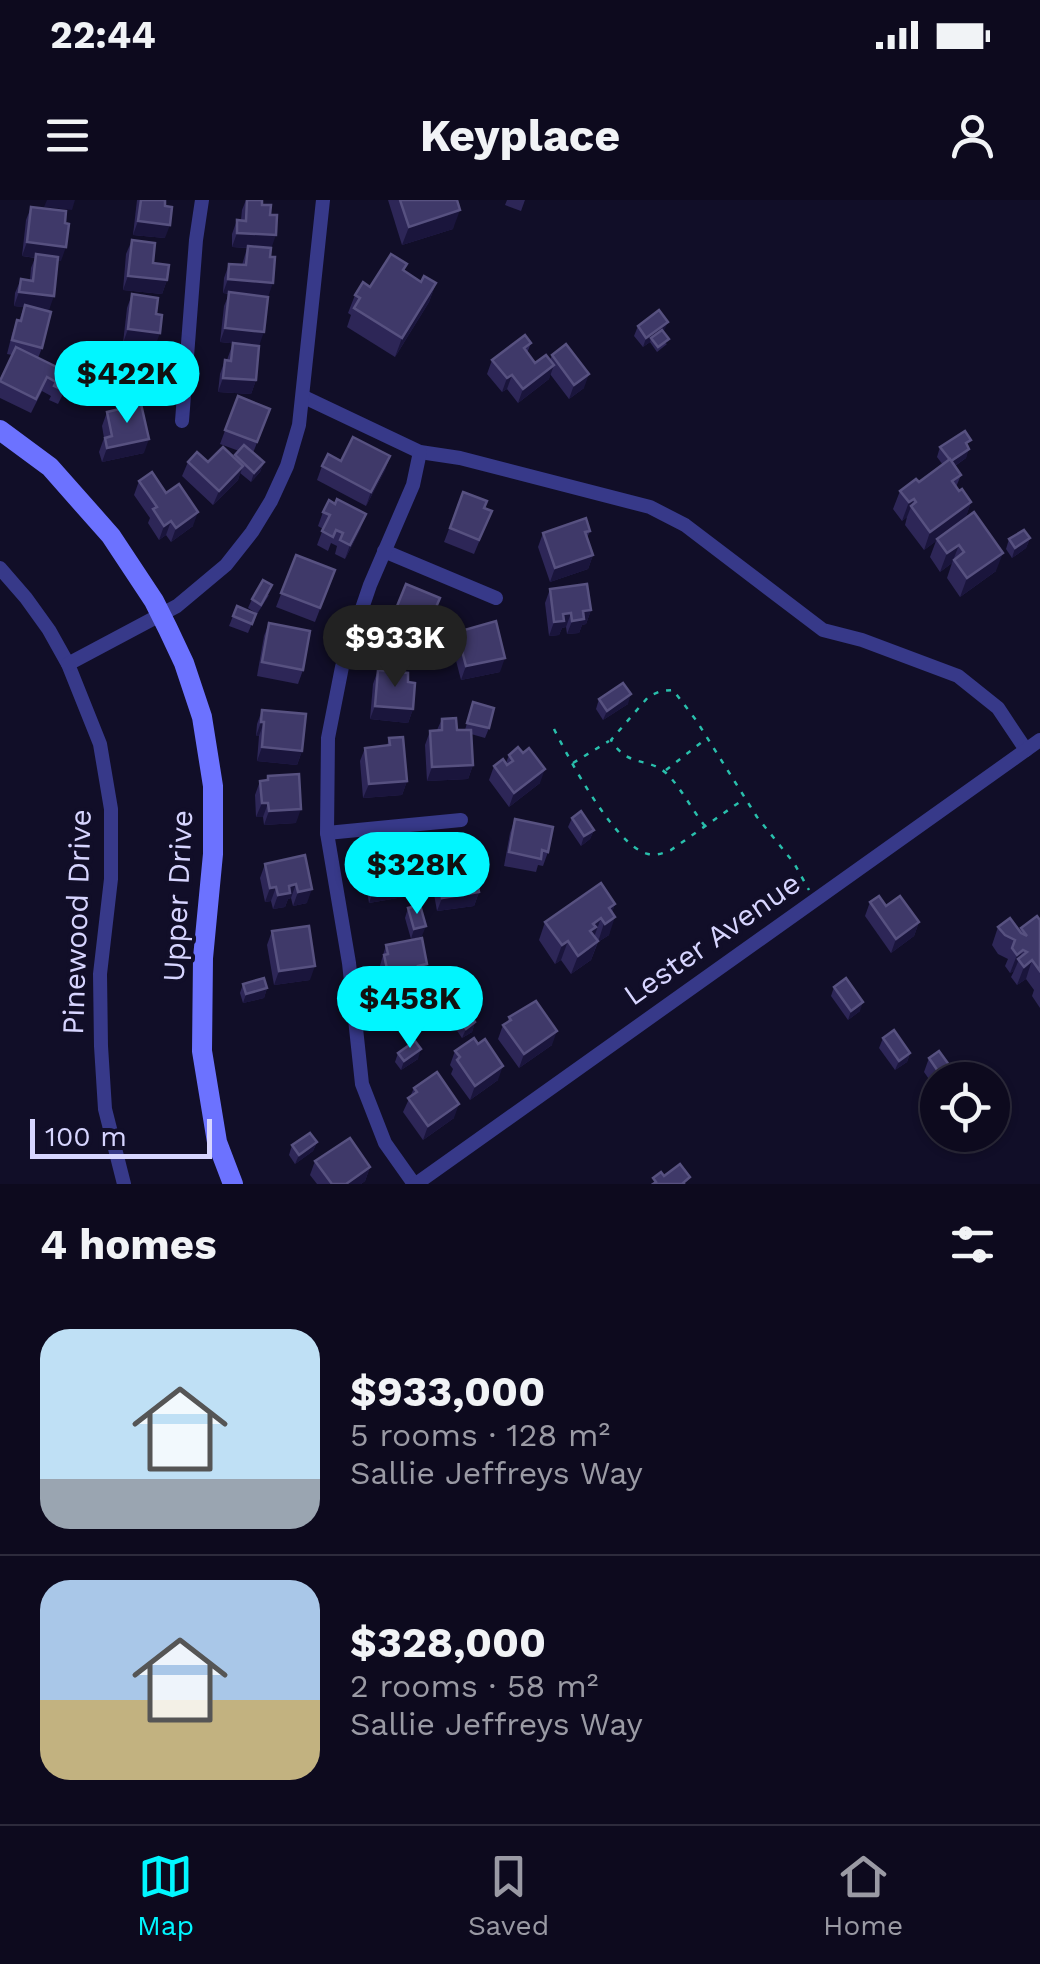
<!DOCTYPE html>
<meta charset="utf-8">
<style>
:root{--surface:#0d0a1e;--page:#161327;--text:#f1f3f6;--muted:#9a9aa4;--line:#2d2b3c;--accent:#01f6ff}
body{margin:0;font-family:"Work Sans",sans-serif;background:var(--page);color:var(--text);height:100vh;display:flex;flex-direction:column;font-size:38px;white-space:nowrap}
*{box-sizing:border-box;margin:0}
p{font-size:32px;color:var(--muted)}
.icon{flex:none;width:55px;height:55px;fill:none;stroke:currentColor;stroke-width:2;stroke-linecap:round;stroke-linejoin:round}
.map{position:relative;height:984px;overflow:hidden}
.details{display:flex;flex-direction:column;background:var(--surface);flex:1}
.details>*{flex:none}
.tools{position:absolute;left:920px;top:862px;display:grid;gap:20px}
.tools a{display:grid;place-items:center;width:90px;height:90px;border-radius:50%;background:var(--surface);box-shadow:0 2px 8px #0004,0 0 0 2px var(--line);font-size:50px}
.scale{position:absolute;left:30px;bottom:25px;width:182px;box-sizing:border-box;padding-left:10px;border:5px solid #d7d5ff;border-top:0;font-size:28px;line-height:35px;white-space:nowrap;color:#d7d5ff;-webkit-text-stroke:8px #110e28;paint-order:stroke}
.price{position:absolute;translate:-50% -85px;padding:0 22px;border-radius:35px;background:var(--accent);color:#111;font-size:32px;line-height:65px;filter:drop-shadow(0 2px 5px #0008)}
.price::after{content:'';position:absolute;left:50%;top:60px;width:30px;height:22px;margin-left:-15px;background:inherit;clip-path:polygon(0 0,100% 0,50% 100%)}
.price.current{background:#222;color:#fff}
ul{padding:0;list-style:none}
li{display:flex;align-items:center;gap:30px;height:250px;padding:0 40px}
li+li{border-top:2px solid var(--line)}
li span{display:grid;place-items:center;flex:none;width:280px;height:200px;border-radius:30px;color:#555}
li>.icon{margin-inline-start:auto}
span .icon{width:120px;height:120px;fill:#fffc;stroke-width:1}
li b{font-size:42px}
h2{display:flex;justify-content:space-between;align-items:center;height:120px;padding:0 40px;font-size:42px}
.status{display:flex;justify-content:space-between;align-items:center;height:70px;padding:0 50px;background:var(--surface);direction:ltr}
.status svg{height:28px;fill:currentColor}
header{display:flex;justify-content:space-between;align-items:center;height:130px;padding:0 40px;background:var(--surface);font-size:45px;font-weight:700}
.menu{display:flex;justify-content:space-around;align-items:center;height:140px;border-top:2px solid var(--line);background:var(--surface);font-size:28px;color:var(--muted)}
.menu a{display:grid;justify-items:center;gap:5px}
.menu .current{color:var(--accent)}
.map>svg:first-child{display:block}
</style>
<div class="status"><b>22:44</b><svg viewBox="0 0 49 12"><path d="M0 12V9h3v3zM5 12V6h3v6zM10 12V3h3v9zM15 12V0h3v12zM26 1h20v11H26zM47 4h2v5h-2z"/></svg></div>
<header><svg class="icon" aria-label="menu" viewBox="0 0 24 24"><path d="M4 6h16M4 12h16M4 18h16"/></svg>Keyplace<svg class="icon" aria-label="person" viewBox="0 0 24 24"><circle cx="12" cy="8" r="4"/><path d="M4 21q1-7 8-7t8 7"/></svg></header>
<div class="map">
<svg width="1040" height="984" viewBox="0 0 1040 984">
<rect width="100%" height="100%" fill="#110e28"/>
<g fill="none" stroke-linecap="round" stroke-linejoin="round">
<g stroke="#29bfac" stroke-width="2.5" stroke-dasharray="5 8" stroke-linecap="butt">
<path d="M554,529C569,559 615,646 648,654C656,656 664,653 671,650L744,599"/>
<path d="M573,563L609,541"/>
<path d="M666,570L707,538"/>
<path d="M705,626C692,610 680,586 666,573C648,557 628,568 611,540L649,496L661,491L673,490L696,520L757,617L794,663L809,690"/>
</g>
<g stroke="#373989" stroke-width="14">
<path d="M304,197L420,252L460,258L650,307L685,325L823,430L862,440L958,476L998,508L1026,550"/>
<path d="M182,221L196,40L202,0"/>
<path d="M384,351L496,398"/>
<path d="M0,368L26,398L49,430L68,464L100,544L111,609V679L100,774L101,846L105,909L124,984"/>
<path d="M68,464L177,406L226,365L252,332L271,301L287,266L299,225L323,0"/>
<path d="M327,633L461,620"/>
<path d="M414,984L385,943L362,884L349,763L327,633L328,538L342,467L370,385L413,285L420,252"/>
<path d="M416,984L1040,540"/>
</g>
<path stroke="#6c72ff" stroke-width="20" d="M0,230L50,267L111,336L154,401L168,429L184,463L202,517L213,586V654L203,758L202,851L217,942L233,984"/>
</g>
<g fill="#2d2657">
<path d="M137,0H165V38L133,35Z"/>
<path d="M246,0H262L271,48L268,97L259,146L256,180L251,194L218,192L220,174L225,160H227L233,143L239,144L220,142L224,106L229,94L223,93L224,78L229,64L242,65L247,48L232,47V34L237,20H241L242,10Z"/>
<path d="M388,0H457L453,29L402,45Z"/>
<path d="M507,0H525L521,11L505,5Z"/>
<path d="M31,7L61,61L57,60L49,110L41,109L42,148L38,158L66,188L58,204L49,200L51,196L42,191L31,213L0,198V179L12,155L7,154L12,134L17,120L19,121L24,107L14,106L15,93L21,79L30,80L31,68L35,58L22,56L26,20Z"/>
<path d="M132,40L167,80L162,94L123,90L126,54Z"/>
<path d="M404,71L421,82L436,83L429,102L395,157L347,127L351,115L348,113L355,95Z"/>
<path d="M132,94L155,147L123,143L127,108Z"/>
<path d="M638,126L667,144L657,152L650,142L643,147L634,136Z"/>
<path d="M531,143L527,153L535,163L550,160L552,155L584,188L569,199L550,174L549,179L518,203L507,189L502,192L487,174L492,160Z"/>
<path d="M127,146L139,162L148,186L143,200L108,196L112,166L117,152L124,153Z"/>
<path d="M238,196L270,209L253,253L264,262L260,272L251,282L240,273L238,280L213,305L182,276L188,262H208L234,258L239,251L220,244Z"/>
<path d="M107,212L144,253L102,262L99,252L104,238L102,226Z"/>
<path d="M940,247H968L966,258L955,266L961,275L956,287L971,302L965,319L996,371L960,397L947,378L952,363L940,372L930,357L936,341L924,350L905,325L907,317L902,321L893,309L900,291L919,282L943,265L937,257Z"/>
<path d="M390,256L385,270L366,306L317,280L322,266L341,261Z"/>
<path d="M139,281L166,293L193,326L171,342L166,335L159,340L148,323L150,318L134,295Z"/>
<path d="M463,292L484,308L492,311L474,354L444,342Z"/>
<path d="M323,312L361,328L345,359L335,354L337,346L331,343L328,351L317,345L323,329L318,326Z"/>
<path d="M590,331L587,338L593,355L588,369L550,382L538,347L543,333Z"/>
<path d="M1030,338L1026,348L1012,358L1006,349L1009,339Z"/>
<path d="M296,355L335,370L315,422L276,407Z"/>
<path d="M406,384L440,398L419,449L386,435Z"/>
<path d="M550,389L591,410L586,424L582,425L579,433L567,434L566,427L562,428L559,435L549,436L545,403Z"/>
<path d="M269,395L257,414L248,408L252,399Z"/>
<path d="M237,406L256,414L248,433L229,426Z"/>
<path d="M269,423L303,470L298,484L257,476L264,436Z"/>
<path d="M457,432L500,472L461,480L452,445Z"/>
<path d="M378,470L408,482L413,509L408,523L370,519L373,484Z"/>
<path d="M599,499L628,504L603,520L596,509Z"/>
<path d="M473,502L489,528L485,538L471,534L473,565L468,579L427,581L425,545L430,531L437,530L442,519L457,530H465Z"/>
<path d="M262,510L302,551L297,565L257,561L259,536H256L257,524Z"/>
<path d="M389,538L407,581L402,595L363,598L360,561L365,548L387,546Z"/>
<path d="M509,555L540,583L509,607L489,580L494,566L506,563Z"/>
<path d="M268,576L296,623L264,625L263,617H256L255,595L260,581L266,580Z"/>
<path d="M572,618L594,630L590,639L581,646L568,627Z"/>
<path d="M515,619L548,652L543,666L538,665L536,672L504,666L510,633Z"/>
<path d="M368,654L414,682L409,696L369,703L363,668Z"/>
<path d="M305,655L307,703L293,706L291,698L288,699L285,707L273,709L271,701L265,702L260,678L265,664Z"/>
<path d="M436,658L479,692L474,706L437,711L430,672Z"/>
<path d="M870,702L919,722L914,736L891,753L865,716Z"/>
<path d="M615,704L612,712L609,735L598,742L591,760L571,774L561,760L555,764L539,740L545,722Z"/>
<path d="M408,708L422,736L411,739L405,718Z"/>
<path d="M1040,720V808L1032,796L1034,790L1026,779L1017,785L1011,777L1014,771L1010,773L1005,766L1008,759L998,754L992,745L998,727L1020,731L1021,728Z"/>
<path d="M272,731L310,780L274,785L267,745Z"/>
<path d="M386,745L427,764L422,778L418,779L415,787L384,792L379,769Z"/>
<path d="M243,784L267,788L264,798L243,803L240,793Z"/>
<path d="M834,787L860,811L848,820L831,796Z"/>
<path d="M453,810L475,822L472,832L462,838L449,819Z"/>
<path d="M509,817L552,845L519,868L498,839L503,825L507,823Z"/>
<path d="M883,838L910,853L907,862L895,870L879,848Z"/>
<path d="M455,851L498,880L470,900L451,874L453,869L450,865Z"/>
<path d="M398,853L418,859L401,870L395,862Z"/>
<path d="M929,858L960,880H938V892L924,872Z"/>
<path d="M414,888L454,918L423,940L403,912Z"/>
<path d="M317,942L313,951L295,964L289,955L292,945Z"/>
<path d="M315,961L370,967L365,981L361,984H317L310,975Z"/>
</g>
<g fill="#1a153c">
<path d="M47,0H75L72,10L44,7Z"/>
<path d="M460,10L453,29L402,45L409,27Z"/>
<path d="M138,21L170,25L165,38L133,35Z"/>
<path d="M237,33L276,35L271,49L232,47Z"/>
<path d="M27,42L66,47L61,61L22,56Z"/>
<path d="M128,76L167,80L162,94L123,90Z"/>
<path d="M228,79L273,83L268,97L223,93Z"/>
<path d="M436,83L429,102L395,157L402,138Z"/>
<path d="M19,92L54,96L49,110L14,106Z"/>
<path d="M668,122L664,131L653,140L651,138L650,142L643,147L646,138Z"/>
<path d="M225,128L264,132L259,146L220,142Z"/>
<path d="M128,129L160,133L155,147L123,143Z"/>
<path d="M554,165L549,179L518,203L523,189Z"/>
<path d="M589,174L584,188L569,199L574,185Z"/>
<path d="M512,175L507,189L502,192L507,178Z"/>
<path d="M223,178L256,180L251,194L218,192Z"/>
<path d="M113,182L148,186L143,200L108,196Z"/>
<path d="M149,239L144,253L102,262L107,248Z"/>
<path d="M969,249L966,258L947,271L951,262Z"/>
<path d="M390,256L385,270L366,306L371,292Z"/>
<path d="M264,262L260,272L251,282L254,273Z"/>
<path d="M243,266L238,280L213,305L219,291Z"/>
<path d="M914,299L907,317L902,321L909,302Z"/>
<path d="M971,302L965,320L924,350L930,332Z"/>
<path d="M198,312L193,326L171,342L176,328Z"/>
<path d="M366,314L361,328L345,359L350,345Z"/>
<path d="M171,321L166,335L159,340L164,326Z"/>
<path d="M1030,338L1026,348L1012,358L1015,348Z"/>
<path d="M959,345L952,363L940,372L947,353Z"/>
<path d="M1003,353L996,371L960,397L967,378Z"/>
<path d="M593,355L588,369L550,382L555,368Z"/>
<path d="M591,410L586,424L582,425L579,433L567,434L572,421L583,411Z"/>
<path d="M571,413L566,427L562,428L559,435L549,436L554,422L563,414Z"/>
<path d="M505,458L500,472L461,480L466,466Z"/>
<path d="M631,494L628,504L603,520L607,511Z"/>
<path d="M375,506L413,509L408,523L370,519Z"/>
<path d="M261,522H264L259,536H256Z"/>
<path d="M262,547L302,551L297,565L257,561Z"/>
<path d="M473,565L468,579L427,581L432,567Z"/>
<path d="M545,569L540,583L509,607L514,593Z"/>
<path d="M407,581L402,595L363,598L369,584Z"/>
<path d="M262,603H268L263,617H256Z"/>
<path d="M301,609L296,623L264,625L269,611Z"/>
<path d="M594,630L590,639L581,646L584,636Z"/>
<path d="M414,682L409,696L369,703L374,689Z"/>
<path d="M296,684L291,698L288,699L285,707L273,709L278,695L289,686Z"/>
<path d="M276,687L271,701L265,702L270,688Z"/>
<path d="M312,689L307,703L293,706L298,692Z"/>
<path d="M479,692L474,706L437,711L442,698Z"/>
<path d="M615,704L609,721L615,717L609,735L598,742L609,708Z"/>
<path d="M601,718L594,737L584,749L593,724Z"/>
<path d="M919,722L914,736L891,753L896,739Z"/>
<path d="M426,726L422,736L411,739L414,729Z"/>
<path d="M568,741L561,760L555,764L562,745Z"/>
<path d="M598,741L591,760L571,774L578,756Z"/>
<path d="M1023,750L1014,771L1010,773L1017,755Z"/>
<path d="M1032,760L1026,779L1017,785L1024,767Z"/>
<path d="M427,764L422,778L418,779L415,787L384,792L389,778L418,766Z"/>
<path d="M315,766L310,780L274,785L279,771Z"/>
<path d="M267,788L264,798L243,803L246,794Z"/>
<path d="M863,802L860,811L848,820L851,811Z"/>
<path d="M475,822L472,832L462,838L466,829Z"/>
<path d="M557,831L552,845L519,868L524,854Z"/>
<path d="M421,849L418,859L401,870L404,861Z"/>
<path d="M910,853L907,862L895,870L899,861Z"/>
<path d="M503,866L498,880L470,900L475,886Z"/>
<path d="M459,904L454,918L423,940L428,926Z"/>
<path d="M317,942L313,951L295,964L299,955Z"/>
<path d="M370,967L365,981L361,984H346Z"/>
</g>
<g fill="#3f3969" stroke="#575180" stroke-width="2.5">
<path d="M141,0H165V6L172,7L170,25L138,21Z"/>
<path d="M247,0H262V5H271L270,15H277L276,35L237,33V20L246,21Z"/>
<path d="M400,0H457L460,10L409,27Z"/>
<path d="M31,7L66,11L65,23L69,24L66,47L27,42Z"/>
<path d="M132,40L155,43L153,63L169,65L167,80L128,76Z"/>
<path d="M248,46L271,48L270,57H275L273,83L228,79L229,64L246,65Z"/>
<path d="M36,54L58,57L54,96L19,92L21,79L33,81Z"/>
<path d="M391,54L407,64L403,70L421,82L424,76L436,83L402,138L354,108L360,98L355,95L363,82L370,87Z"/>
<path d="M229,92L268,97L264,132L225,128Z"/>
<path d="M132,94L158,98L156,114L162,115L160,133L128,129Z"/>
<path d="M25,105L51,112L42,148L12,140L17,120L21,121Z"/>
<path d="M659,110L668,122L646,138L638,126Z"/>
<path d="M662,130L669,139L658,147L651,138Z"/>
<path d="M525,135L531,143L524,148L535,163L546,155L554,165L523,189L512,175L507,178L492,160Z"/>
<path d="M233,143L259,146L256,180L223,178L225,160L231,161Z"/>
<path d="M566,144L589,174L574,185L552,155Z"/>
<path d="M127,146L141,147L139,162L150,163L148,186L113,182L117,152L126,153Z"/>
<path d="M16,147L71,174L63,190L54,186L56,182L47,177L36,199L0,181Z"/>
<path d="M238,196L270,209L257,242L225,230Z"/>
<path d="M141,204L149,239L107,248L105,238L112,236L107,212Z"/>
<path d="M965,231L971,240L966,243L969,249L951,261L940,247Z"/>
<path d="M353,237L390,256L371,292L322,266L328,254L341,261Z"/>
<path d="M244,245L264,262L254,273L235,255Z"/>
<path d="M223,247L243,266L219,291L188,262L197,252L208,262Z"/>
<path d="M950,259L961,275L952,281L959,291L962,289L971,302L930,332L911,306L916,302L914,299L909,302L900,291L916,279L919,282Z"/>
<path d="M152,272L166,293L179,284L198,312L176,328L171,321L164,326L153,309L157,307L139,281Z"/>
<path d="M463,292L487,301L484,308L492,311L479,340L450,328Z"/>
<path d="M337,299L366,314L350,345L340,340L343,333L336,330L333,337L322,331L330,315L323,312L329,300L335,304Z"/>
<path d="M974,312L1003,353L967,378L954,360L964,352L959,345L947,353L937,339Z"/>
<path d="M586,318L590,331L585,332L593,355L555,368L543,333Z"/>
<path d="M1024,330L1030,338L1015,348L1009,339Z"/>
<path d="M296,355L335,370L320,408L281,393Z"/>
<path d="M263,380L272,385L261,405L252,399Z"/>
<path d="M406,384L440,398L424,435L391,421Z"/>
<path d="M587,384L591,410L583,411L584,419L572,421L571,413L563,414L564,421L554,422L550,389Z"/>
<path d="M237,406L256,414L252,424L233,416Z"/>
<path d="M496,421L505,458L466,466L457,432Z"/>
<path d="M269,423L310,431L303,470L262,462Z"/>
<path d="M378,470L408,473V482L415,483L413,509L375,506Z"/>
<path d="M623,483L631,494L607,511L599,499Z"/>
<path d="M473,502L494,508L489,528L467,523Z"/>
<path d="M262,510L306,514L302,551L262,547L264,522H261Z"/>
<path d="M456,518L457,530H471L473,565L432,567L430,531L442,530V519Z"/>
<path d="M403,537L407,581L369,584L365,548L390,545L389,538Z"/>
<path d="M518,547L523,553L529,548L545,569L514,593L494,566L503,559L507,565L513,561L509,555Z"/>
<path d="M299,574L301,609L269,611L268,603H262L260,581L268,580V576Z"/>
<path d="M581,611L594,630L584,636L572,618Z"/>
<path d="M515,619L553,627L548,652L542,650L541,659L509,652Z"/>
<path d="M407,647L414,682L374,689L368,654Z"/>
<path d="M472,652L479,692L442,698L436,658Z"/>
<path d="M305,655L312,689L298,692L296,684L289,686L290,693L278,695L276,687L270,688L265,664Z"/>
<path d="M601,683L615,704L609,708L615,717L605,724L601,718L593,724L596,727L590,731L598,741L578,756L568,741L562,745L545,722Z"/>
<path d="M879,696L886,706L900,696L919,722L896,739L870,702Z"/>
<path d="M420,705L426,726L414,729L408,708Z"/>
<path d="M1037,716L1040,720V771L1032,760L1024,767L1018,759L1027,752L1023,750L1017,755L1012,748L1015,740L1005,735L998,727L1010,718L1021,733L1027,736L1021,728Z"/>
<path d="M309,726L315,766L279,771L272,731Z"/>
<path d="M422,738L427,764L418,766L420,773L389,778L384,755L388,754L386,745Z"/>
<path d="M264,778L267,788L246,794L243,784Z"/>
<path d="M846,778L863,802L851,811L834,787Z"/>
<path d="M536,801L557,831L524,854L503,825L511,820L509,817Z"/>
<path d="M462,803L475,822L466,829L453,810Z"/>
<path d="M894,830L910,853L899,861L883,838Z"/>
<path d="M474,838L478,844L485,839L503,866L475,886L457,860L460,857L455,851Z"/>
<path d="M415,841L421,849L404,861L398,853Z"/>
<path d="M939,851L960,880H944L929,858Z"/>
<path d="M437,872L459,904L428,926L408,898L417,892L414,888Z"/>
<path d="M310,933L317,942L299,955L292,945Z"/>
<path d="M350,938L370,967L346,984H332L315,961Z"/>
<path d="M680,964L690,977L683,983L684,984H653L656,982L653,978L661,972L664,976Z"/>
</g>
<g text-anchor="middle" stroke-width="8" stroke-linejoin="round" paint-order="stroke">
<g font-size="30" fill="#d7d5ff" stroke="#110e28">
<text transform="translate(178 696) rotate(-87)" y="10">Upper Drive</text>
<text transform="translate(77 722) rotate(-88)" y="10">Pinewood Drive</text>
<text transform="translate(712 739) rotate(-35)" y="10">Lester Avenue</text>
</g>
</g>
</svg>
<div class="tools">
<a><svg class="icon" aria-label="locate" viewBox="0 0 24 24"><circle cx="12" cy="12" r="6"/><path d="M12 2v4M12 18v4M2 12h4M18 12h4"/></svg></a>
</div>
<div class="scale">100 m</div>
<b class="price" style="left:127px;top:226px">$422K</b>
<b class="price current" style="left:395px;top:490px">$933K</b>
<b class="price" style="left:417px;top:717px">$328K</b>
<b class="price" style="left:410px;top:851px">$458K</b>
</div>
<section class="details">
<h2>4 homes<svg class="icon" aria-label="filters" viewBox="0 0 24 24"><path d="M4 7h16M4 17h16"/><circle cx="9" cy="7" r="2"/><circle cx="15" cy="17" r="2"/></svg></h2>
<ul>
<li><span style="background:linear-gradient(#bfe0f5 75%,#9aa5b1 0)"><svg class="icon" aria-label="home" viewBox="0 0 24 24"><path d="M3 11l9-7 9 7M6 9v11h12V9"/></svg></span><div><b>$933,000</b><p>5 rooms · 128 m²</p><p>Sallie Jeffreys Way</p></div></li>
<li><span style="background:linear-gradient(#a9c7e8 60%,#c2b280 0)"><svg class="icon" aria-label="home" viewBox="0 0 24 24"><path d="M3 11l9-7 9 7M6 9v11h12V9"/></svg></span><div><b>$328,000</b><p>2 rooms · 58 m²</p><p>Sallie Jeffreys Way</p></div></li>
</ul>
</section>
<nav class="menu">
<a class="current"><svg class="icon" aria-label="map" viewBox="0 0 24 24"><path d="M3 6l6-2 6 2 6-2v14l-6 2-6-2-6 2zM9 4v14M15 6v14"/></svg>Map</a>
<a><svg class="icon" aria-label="saved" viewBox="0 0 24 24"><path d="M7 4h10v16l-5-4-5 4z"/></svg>Saved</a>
<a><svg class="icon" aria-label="home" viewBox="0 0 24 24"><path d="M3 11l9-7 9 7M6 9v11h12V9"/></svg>Home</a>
</nav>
